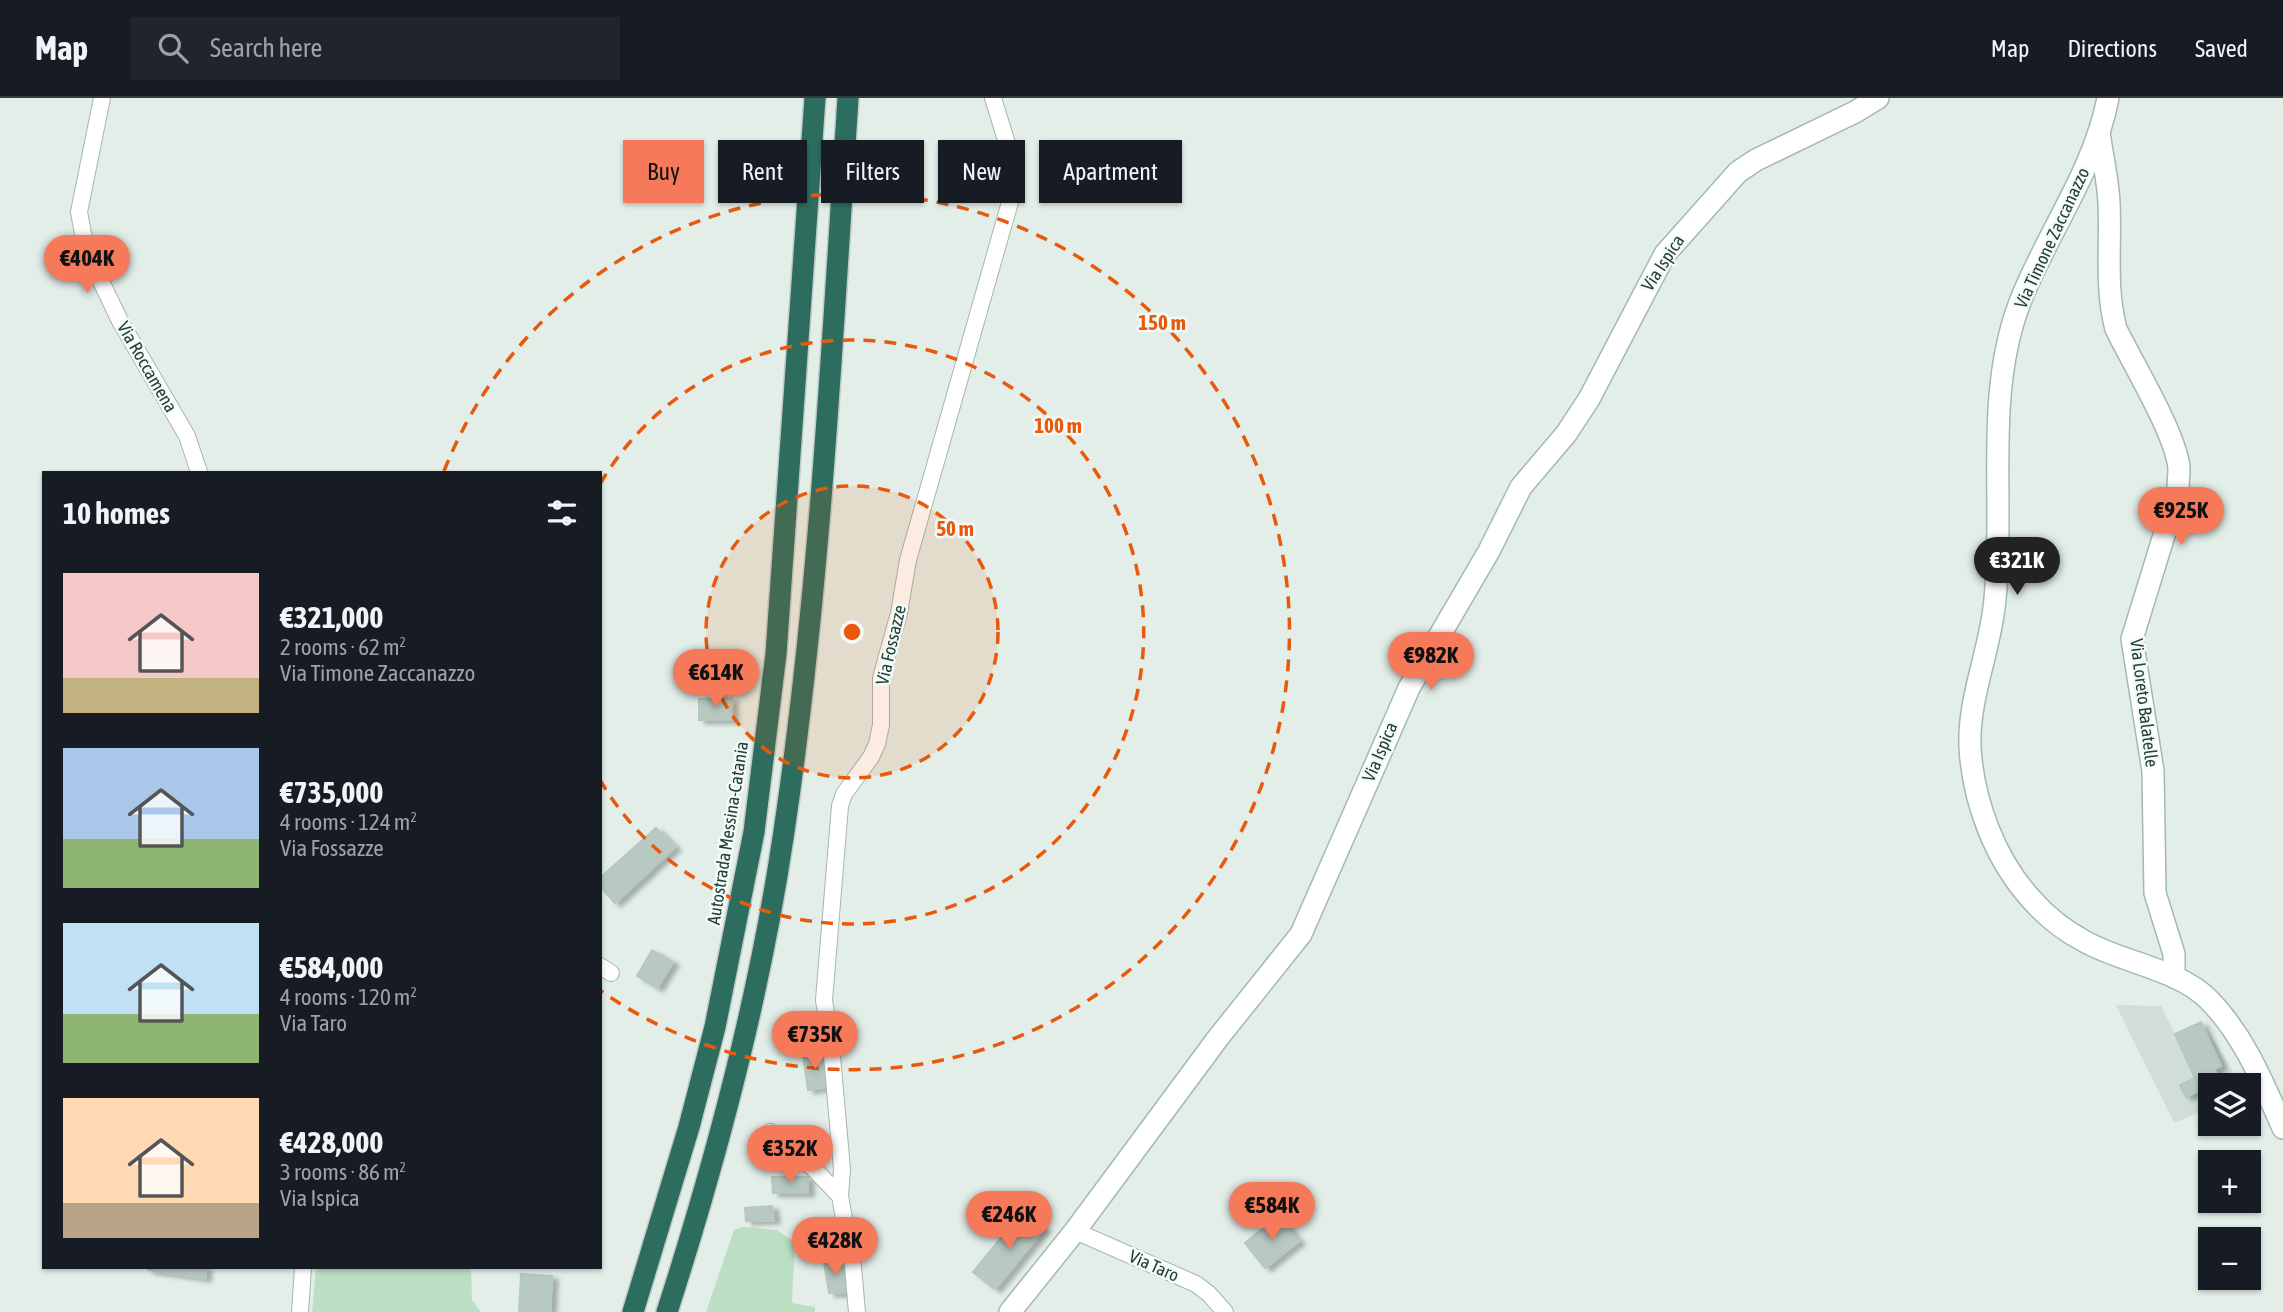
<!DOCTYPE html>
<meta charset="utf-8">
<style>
:root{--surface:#171b24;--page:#20242c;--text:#f1f3f6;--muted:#9ea1a6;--line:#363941;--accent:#f67a59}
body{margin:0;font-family:"Asap Condensed",sans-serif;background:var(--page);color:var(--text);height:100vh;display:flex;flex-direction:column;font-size:26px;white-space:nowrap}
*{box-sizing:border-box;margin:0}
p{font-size:23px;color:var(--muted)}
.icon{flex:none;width:38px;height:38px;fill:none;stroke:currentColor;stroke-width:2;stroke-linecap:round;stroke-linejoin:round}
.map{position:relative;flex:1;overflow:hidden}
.panel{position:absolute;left:42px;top:373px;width:560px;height:798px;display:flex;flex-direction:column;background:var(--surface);border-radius:0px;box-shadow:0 2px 5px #0004}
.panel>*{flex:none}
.banner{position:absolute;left:623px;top:42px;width:665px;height:63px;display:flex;gap:14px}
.tools{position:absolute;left:2198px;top:975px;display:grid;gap:14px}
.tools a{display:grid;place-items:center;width:63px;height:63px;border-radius:0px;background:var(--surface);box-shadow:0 2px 5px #0004;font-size:35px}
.price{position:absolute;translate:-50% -60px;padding:0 16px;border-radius:24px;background:var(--accent);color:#111;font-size:23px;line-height:46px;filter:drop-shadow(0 2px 4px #0008)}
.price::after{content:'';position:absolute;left:50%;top:42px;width:21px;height:16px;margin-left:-10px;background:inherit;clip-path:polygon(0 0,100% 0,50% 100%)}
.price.on{background:#222;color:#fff}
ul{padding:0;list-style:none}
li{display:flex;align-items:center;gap:21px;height:175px;padding:0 21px}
li span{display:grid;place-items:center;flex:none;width:196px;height:140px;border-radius:0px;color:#555}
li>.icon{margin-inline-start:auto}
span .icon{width:84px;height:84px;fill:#fffc;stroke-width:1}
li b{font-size:30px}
h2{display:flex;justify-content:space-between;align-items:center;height:84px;padding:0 21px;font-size:30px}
.chip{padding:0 24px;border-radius:0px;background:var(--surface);box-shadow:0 2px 5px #0004;font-size:24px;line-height:63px}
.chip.on{background:var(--accent);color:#111}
header{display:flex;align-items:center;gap:42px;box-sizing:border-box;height:98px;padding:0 35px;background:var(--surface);border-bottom:2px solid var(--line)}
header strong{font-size:33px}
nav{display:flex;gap:38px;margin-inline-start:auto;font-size:24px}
.search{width:490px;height:63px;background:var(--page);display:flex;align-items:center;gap:18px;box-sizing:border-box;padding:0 24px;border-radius:0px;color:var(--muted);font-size:26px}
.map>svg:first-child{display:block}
</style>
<header>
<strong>Map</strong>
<div class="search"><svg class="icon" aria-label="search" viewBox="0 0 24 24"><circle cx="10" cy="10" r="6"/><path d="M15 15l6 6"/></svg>Search here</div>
<nav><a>Map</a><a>Directions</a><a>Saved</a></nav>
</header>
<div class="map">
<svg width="2283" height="1214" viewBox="0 0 2283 1214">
<defs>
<filter id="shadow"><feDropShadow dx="6" dy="3.5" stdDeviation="2" flood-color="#0004"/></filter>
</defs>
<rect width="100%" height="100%" fill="#e3eee9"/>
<path fill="#d1ded8" d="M2116,907L2161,908L2175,936L2201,924L2242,987H2210V1010L2174,1025Z"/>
<g fill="#bcdfc4">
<path d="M743,1129L777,1132L795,1144L792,1205L815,1209V1214H706L734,1132Z"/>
<path d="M316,1169H471L472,1202L481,1214H312Z"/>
</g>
<g fill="#b8c9c2" stroke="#b5c8bf" stroke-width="2" filter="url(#shadow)">
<path d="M732,600V622H699V601Z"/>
<path d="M656,730L675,749L615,805L600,788V780Z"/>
<path d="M652,852L673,864L657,890L637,878Z"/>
<path d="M2201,924L2221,968L2214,971L2220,983L2186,999L2180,987L2195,980L2175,936Z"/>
<path d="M822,955L828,989L808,992L803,957Z"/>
<path d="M772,1079H808V1095H773Z"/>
<path d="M772,1108L774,1122L746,1123L745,1110Z"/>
<path d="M1022,1114L1044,1131L995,1191L973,1174Z"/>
<path d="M1278,1118L1299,1143L1265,1170L1245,1145Z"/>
<path d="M824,1164L842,1165L845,1195H829Z"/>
<path d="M148,1169H206L205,1180L148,1172Z"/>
<path d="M521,1176L552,1178L550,1214H519Z"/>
</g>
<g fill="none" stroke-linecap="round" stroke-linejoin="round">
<defs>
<g id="street">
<path d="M102,0L79,114L86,152L120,223L187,338L199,374"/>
<path d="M600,868L611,875"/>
<path d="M770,1034L812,1069L840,1098L853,1169L857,1214"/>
<path d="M840,1098L842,1071L831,947L824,902L840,708L844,696L871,659L877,646L881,627V580L899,515L908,462L1010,104V55L993,0"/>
<path d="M1075,1133L1196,1186L1209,1196L1225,1214"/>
<path d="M300,1214L303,1169"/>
</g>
<g id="secondary">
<path d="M2108,0C2094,73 2047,135 2020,204C1984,298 2005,403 1995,501C1991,551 1968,599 1970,649C1973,703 1995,762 2032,802C2046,818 2065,833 2084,843C2120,864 2178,871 2208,901C2244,937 2263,985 2283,1030"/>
<path d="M2099,34C2102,57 2108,81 2109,105C2111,147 2105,190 2116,231C2132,264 2176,336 2179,370C2179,377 2178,384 2178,392L2132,541L2153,673L2155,795L2174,856V879"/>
<path d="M1010,1214L1075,1133L1218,940L1301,836L1409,590L1489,453L1521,389L1566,336L1589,301L1665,156L1738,74L1756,62L1855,14L1878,0"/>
</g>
<g id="highway">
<path d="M633,1214L689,1029L715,929L754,734L776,556L815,0"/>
<path d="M667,1214C717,1059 759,901 783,740C820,495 832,247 848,0"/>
</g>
</defs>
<use href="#street" stroke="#a5b6b0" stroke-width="18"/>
<use href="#secondary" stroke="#a1bab0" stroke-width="24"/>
<use href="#highway" stroke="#c1cac7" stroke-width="24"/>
<use href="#street" stroke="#fff" stroke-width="16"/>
<use href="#secondary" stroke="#fff" stroke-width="21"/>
<use href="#highway" stroke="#2d6d5e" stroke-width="21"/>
</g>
<circle cx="852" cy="534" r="146" fill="#e8590c" fill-opacity=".12"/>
<g fill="none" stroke="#e8590c" stroke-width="3.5" stroke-dasharray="12 9">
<circle cx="852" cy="534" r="146"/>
<path d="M600 386A292 292 0 1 1 600 682"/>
<path d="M444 373A438 438 0 1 1 601 893"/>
</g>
<g text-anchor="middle" stroke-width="5" stroke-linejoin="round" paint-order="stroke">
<g font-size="18" fill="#224037" stroke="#f4faf7">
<text transform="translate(2052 140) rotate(-65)" y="6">Via Timone Zaccanazzo</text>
<text transform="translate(1663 165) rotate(-57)" y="6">Via Ispica</text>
<text transform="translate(147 269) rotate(60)" y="6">Via Roccamena</text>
<text transform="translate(891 547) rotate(-77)" y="6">Via Fossazze</text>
<text transform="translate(2144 605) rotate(83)" y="6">Via Loreto Balatelle</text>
<text transform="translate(1380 654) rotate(-67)" y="6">Via Ispica</text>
<text transform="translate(728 735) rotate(-81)" y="6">Autostrada Messina-Catania</text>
<text transform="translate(1154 1168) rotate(24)" y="6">Via Taro</text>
</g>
</g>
<circle cx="852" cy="534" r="10" fill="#e8590c" stroke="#f4faf7" stroke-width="3.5"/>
<g font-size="21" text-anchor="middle" font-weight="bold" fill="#e8590c" stroke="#f4faf7" stroke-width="5" stroke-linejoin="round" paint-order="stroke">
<text x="1162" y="232">150 m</text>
<text x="1058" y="335">100 m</text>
<text x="955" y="438">50 m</text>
</g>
</svg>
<div class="tools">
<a><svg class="icon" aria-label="layers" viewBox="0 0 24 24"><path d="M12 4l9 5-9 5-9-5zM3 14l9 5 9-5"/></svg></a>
<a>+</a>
<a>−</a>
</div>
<b class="price" style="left:87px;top:197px">€404K</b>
<b class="price" style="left:2181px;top:449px">€925K</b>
<b class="price on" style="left:2017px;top:499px">€321K</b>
<b class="price" style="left:1431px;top:594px">€982K</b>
<b class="price" style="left:716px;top:611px">€614K</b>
<b class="price" style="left:815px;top:973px">€735K</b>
<b class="price" style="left:790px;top:1087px">€352K</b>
<b class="price" style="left:1272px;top:1144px">€584K</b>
<b class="price" style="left:1009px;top:1153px">€246K</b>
<b class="price" style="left:835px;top:1179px">€428K</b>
<div class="banner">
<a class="chip on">Buy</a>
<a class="chip">Rent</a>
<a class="chip">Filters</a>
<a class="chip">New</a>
<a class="chip">Apartment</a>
</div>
<section class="panel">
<h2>10 homes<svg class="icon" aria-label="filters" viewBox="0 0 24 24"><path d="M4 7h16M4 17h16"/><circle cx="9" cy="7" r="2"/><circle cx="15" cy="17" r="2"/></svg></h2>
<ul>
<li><span style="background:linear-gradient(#f6c9c9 75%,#c2b280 0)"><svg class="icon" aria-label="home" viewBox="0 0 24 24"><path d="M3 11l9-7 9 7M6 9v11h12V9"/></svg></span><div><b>€321,000</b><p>2 rooms · 62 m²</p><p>Via Timone Zaccanazzo</p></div></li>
<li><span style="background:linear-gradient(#a9c7e8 65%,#8fb573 0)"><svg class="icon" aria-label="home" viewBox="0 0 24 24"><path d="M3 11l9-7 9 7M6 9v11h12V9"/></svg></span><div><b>€735,000</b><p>4 rooms · 124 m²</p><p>Via Fossazze</p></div></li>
<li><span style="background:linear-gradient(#bfe0f5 65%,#8fb573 0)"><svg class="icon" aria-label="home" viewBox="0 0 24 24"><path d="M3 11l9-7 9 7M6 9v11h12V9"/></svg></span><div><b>€584,000</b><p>4 rooms · 120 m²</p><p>Via Taro</p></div></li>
<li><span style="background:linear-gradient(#ffd9b3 75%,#b9a48a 0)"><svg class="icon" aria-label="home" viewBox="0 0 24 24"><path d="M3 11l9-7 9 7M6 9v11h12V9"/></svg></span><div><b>€428,000</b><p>3 rooms · 86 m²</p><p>Via Ispica</p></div></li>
</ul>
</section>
</div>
